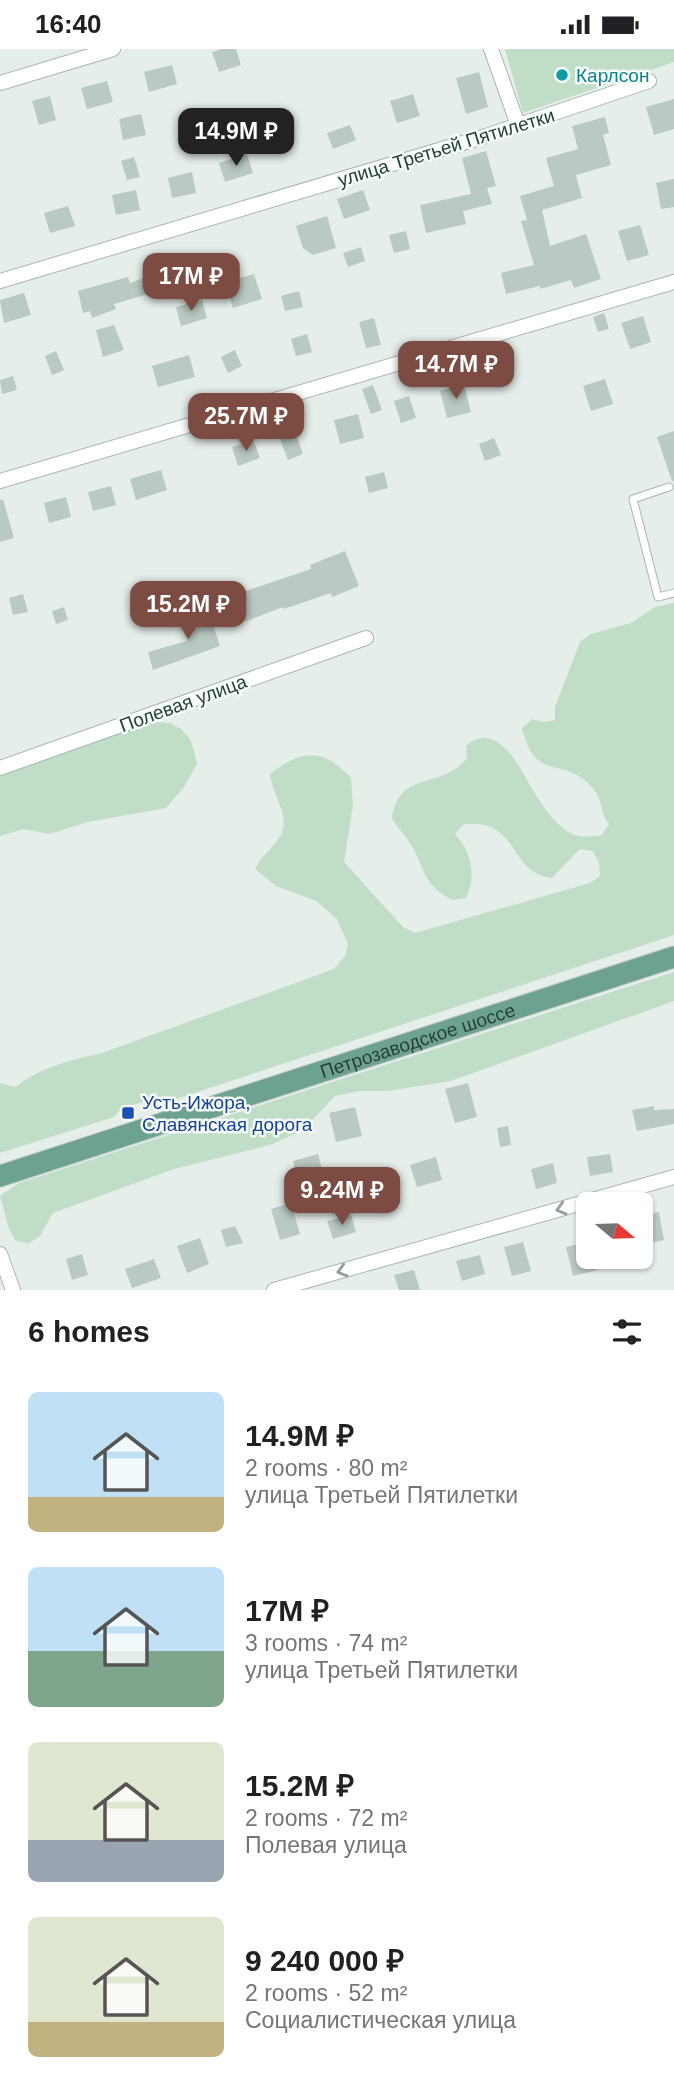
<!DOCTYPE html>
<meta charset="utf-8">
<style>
:root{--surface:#fff;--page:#f2f2f2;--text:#202124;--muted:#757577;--accent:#7c4b42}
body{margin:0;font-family:Arial,sans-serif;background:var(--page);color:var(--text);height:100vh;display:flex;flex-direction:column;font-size:26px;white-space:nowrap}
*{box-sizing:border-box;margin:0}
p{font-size:23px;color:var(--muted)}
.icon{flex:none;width:38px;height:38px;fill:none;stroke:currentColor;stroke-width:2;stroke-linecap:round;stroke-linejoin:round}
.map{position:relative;height:1241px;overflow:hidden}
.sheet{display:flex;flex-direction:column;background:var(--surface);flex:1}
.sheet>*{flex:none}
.needle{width:46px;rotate:109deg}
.fabs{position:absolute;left:576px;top:1143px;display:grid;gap:14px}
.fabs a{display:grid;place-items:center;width:77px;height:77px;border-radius:10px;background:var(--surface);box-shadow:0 2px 5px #0004;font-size:35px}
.price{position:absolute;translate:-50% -60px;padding:0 16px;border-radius:14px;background:var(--accent);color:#fff;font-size:23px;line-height:46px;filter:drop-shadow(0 2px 4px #0008)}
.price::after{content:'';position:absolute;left:50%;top:42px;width:21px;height:16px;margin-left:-10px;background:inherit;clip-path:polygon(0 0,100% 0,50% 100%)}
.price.current{background:#222;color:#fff}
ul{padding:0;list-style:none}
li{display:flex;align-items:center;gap:21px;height:175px;padding:0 28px}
li span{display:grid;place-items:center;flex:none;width:196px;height:140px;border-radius:10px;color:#555}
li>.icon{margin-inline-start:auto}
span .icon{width:84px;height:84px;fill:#fffc;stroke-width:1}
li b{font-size:30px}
h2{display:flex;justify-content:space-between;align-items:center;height:84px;padding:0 28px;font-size:30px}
.status{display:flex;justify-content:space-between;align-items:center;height:49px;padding:0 35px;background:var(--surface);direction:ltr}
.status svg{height:19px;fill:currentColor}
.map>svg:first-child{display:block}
</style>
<div class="status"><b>16:40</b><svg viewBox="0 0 49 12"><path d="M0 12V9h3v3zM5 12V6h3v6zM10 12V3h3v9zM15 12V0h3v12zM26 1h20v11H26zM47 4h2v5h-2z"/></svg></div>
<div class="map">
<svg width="674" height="1241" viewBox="0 0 674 1241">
<rect width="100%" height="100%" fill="#e6eeea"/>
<g fill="#c0dec7">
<path d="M505,0H674V13L523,64Z"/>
<path d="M674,554V886L167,1053L155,1049L121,1060L114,1068L0,1104V1034L16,1038C38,1019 73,1010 102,1004L334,920L345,907L348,895L337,870L316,852L276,837L255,820C261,807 271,801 279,789C293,768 272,747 270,725C302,700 323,699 351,729L353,756L344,813L403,878L415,884L590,834L600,827L599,814L593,802L580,800L552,829C518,825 518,793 493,779C484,774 473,775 464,775L455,785C471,802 477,827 466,849L452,851C423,834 428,828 414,801C408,789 398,780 392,769C399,720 441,742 467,709L466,697C500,668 522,725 537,748C546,761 559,780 575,786C583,789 593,787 602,786L609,775C598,760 604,750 590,736C562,707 535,734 522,679L532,670L543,673L555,671V658L580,593L591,585L631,574L655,558Z"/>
<path d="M142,672L170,674L181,680L190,690L194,702L197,715L184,738L166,759L88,773L49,785L23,780L0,787V724Z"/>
<path d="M674,923V952L451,1032L388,1042H360L335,1047L307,1077L295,1085L270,1096L174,1120L53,1164L40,1187L28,1195L15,1191L9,1180L0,1147L19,1134Z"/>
</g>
<g fill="#bbc9c3">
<path d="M222,0H236L241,16L219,23L212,3Z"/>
<path d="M172,16L177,35L149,43L144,23Z"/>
<path d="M479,23L488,58L466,65L456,29Z"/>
<path d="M107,32L113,53L87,60L81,39Z"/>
<path d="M413,45L420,67L397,74L390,52Z"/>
<path d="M50,47L56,71L39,76L32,52Z"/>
<path d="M674,50V80L654,86L646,58Z"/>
<path d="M141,65L146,86L123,91L119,70Z"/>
<path d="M605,68L609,84L603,86L611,116L576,126L582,149L542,161L550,197L586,185L601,230L574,239L571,231L540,240V237L506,245L501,224L534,216L521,172L527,171L520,147L554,137L546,109L578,100L572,77Z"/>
<path d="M350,76L356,91L333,100L327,84Z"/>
<path d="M486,102L496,137L487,139L492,155L463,162L466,175L426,184L420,156L471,145L462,109Z"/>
<path d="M247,105L253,124L225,133L219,114Z"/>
<path d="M134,108L140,128L127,131L121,112Z"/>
<path d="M192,123L196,144L172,149L168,129Z"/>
<path d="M674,130V158L661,160L656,134Z"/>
<path d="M136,141L140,161L116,166L112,146Z"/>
<path d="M363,141L370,161L344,170L337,150Z"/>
<path d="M68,157L75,177L50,184L44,164Z"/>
<path d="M327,167L336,199L313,206L303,199L296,177Z"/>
<path d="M640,176L649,206L627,212L618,182Z"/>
<path d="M406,182L410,200L394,204L389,186Z"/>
<path d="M361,198L365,212L348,218L343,204Z"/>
<path d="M162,222L169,239L114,255L116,260L92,269L90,262L83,264L78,242L128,228L130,234Z"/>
<path d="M254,225L262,250L233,259L225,233Z"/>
<path d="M299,242L303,258L285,262L281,247Z"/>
<path d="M24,244L31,266L4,274L0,251Z"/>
<path d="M202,251L207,269L181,277L176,258Z"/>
<path d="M604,264L609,280L598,283L593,268Z"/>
<path d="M643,267L651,293L630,300L621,274Z"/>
<path d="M374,269L381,296L366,299L359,273Z"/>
<path d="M114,276L124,301L103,308L96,281Z"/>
<path d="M307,285L312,303L296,307L291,290Z"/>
<path d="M235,301L242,317L228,324L221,308Z"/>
<path d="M56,302L64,321L52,326L45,307Z"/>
<path d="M189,306L195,328L158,338L152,317Z"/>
<path d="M13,327L17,341L2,345L0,331Z"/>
<path d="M605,330L613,355L591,362L583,337Z"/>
<path d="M464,335L471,363L447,369L440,342Z"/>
<path d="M373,336L382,361L371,365L362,340Z"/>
<path d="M409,347L416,369L401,374L394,352Z"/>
<path d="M358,365L364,389L340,395L334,371Z"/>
<path d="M295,382L303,405L288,411L279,388Z"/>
<path d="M674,382V432H672L657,388Z"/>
<path d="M494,389L501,406L485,412L479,395Z"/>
<path d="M253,391L260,409L238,417L232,398Z"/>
<path d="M161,421L167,441L136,451L130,430Z"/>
<path d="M384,423L388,439L369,444L365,428Z"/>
<path d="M111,437L116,456L93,462L88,443Z"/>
<path d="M66,448L71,468L49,474L44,454Z"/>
<path d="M3,450L14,489L0,493V451Z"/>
<path d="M345,502L359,537L332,548L331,544L284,560L283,558L244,573L234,546L311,520L310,516Z"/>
<path d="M23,545L28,563L13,566L9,549Z"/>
<path d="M64,558L68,571L56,575L52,562Z"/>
<path d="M208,560L220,597L153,621L148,603L187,592L179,570Z"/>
<path d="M468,1034L477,1068L455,1074L445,1040Z"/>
<path d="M654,1057V1061L674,1060V1075L637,1082L632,1061Z"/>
<path d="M355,1058L362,1087L336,1093L329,1064Z"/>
<path d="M508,1077L511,1096L500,1098L497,1079Z"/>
<path d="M318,1105L323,1124L298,1130L293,1112Z"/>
<path d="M610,1105L613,1123L590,1127L587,1108Z"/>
<path d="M436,1108L442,1131L417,1138L410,1116Z"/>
<path d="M553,1114L557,1134L536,1140L531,1120Z"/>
<path d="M291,1154L300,1185L280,1191L271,1160Z"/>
<path d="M659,1163L664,1191L642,1196L640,1167Z"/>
<path d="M351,1166L356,1183L333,1190L327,1172Z"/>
<path d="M235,1177L243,1194L226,1198L221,1181Z"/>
<path d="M200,1189L209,1215L187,1224L177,1197Z"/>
<path d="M523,1193L531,1222L512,1227L504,1198Z"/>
<path d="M588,1193V1208H594L598,1221L573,1227L566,1198Z"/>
<path d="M82,1205L88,1226L72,1231L66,1210Z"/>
<path d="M480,1206L485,1225L462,1232L456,1212Z"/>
<path d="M154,1210L161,1229L132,1239L125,1220Z"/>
<path d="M414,1221L420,1241H399L394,1226Z"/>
</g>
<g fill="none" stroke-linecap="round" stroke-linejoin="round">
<defs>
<path id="service" d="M669,438L633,450L658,548L674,544"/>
<g id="minor">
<path d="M491,0L518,76"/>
<path d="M0,34L113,0"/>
<path d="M0,232L486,87L649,32"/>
<path d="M0,432L674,233"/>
<path d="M0,719L366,589"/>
<path d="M0,1205L13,1241"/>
<path d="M274,1241L674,1128"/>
</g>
<g id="primary">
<path id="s1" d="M0,1127L674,908"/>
</g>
</defs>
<use href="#service" stroke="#a8b6b1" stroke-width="9"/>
<use href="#minor" stroke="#a8b6b1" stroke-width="16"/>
<use href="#primary" stroke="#c2cac7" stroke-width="23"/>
<use href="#service" stroke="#fff" stroke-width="7"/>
<use href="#minor" stroke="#fff" stroke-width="14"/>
<use href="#primary" stroke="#6da291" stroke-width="21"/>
</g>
<defs><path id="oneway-chevron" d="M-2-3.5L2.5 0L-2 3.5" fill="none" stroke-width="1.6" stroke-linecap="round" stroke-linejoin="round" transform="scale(1.75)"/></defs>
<g stroke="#92a09b">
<use href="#oneway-chevron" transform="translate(561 1160) rotate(164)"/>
<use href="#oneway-chevron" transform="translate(342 1222) rotate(164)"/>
</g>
<circle fill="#0f9aa8" stroke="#f7fbf9" stroke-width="2.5" cx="562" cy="26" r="7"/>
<rect fill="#1a4fb4" stroke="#f7fbf9" stroke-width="2.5" x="121" y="1057" width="14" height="14" rx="3.5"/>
<g text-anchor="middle" stroke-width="5" stroke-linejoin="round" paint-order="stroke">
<g font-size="19" fill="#0d838f" stroke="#f7fbf9" text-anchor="start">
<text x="576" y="33">Карлсон</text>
</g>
<g font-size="19" fill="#254037" stroke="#f7fbf9">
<text transform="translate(446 98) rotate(-17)" y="7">улица Третьей Пятилетки</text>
<text transform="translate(183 654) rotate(-20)" y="7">Полевая улица</text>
<text dy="7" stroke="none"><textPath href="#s1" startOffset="439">Петрозаводское шоссе</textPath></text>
</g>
<g font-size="19" fill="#164399" stroke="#f7fbf9" text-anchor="start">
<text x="142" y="1060">Усть-Ижора,<tspan x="142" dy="22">Славянская дорога</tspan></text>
</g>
</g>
</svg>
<div class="fabs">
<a><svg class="needle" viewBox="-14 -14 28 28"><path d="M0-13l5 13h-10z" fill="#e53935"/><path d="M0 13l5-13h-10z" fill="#757577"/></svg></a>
</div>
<b class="price current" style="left:236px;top:119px">14.9M ₽</b>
<b class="price" style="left:191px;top:264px">17M ₽</b>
<b class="price" style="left:456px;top:352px">14.7M ₽</b>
<b class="price" style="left:246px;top:404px">25.7M ₽</b>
<b class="price" style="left:188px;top:592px">15.2M ₽</b>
<b class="price" style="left:342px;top:1178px">9.24M ₽</b>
</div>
<section class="sheet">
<h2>6 homes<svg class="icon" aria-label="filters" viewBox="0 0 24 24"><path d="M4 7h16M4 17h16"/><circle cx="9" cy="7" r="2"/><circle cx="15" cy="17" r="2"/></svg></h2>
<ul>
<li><span style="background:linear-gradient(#bfe0f5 75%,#c2b280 0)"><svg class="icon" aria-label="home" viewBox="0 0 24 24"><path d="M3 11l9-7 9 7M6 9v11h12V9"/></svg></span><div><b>14.9M ₽</b><p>2 rooms · 80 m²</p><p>улица Третьей Пятилетки</p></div></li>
<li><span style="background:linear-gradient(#bfe0f5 60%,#7fa58c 0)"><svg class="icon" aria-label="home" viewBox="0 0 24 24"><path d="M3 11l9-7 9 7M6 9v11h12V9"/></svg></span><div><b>17M ₽</b><p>3 rooms · 74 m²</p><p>улица Третьей Пятилетки</p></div></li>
<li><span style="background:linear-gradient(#dfe7d0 70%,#9aa5b1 0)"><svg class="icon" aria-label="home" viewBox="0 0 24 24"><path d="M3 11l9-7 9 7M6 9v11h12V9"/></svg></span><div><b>15.2M ₽</b><p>2 rooms · 72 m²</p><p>Полевая улица</p></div></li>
<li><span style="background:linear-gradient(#dfe7d0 75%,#c2b280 0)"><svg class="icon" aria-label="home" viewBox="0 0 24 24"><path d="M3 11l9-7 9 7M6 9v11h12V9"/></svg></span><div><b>9 240 000 ₽</b><p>2 rooms · 52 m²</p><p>Социалистическая улица</p></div></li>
</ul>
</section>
